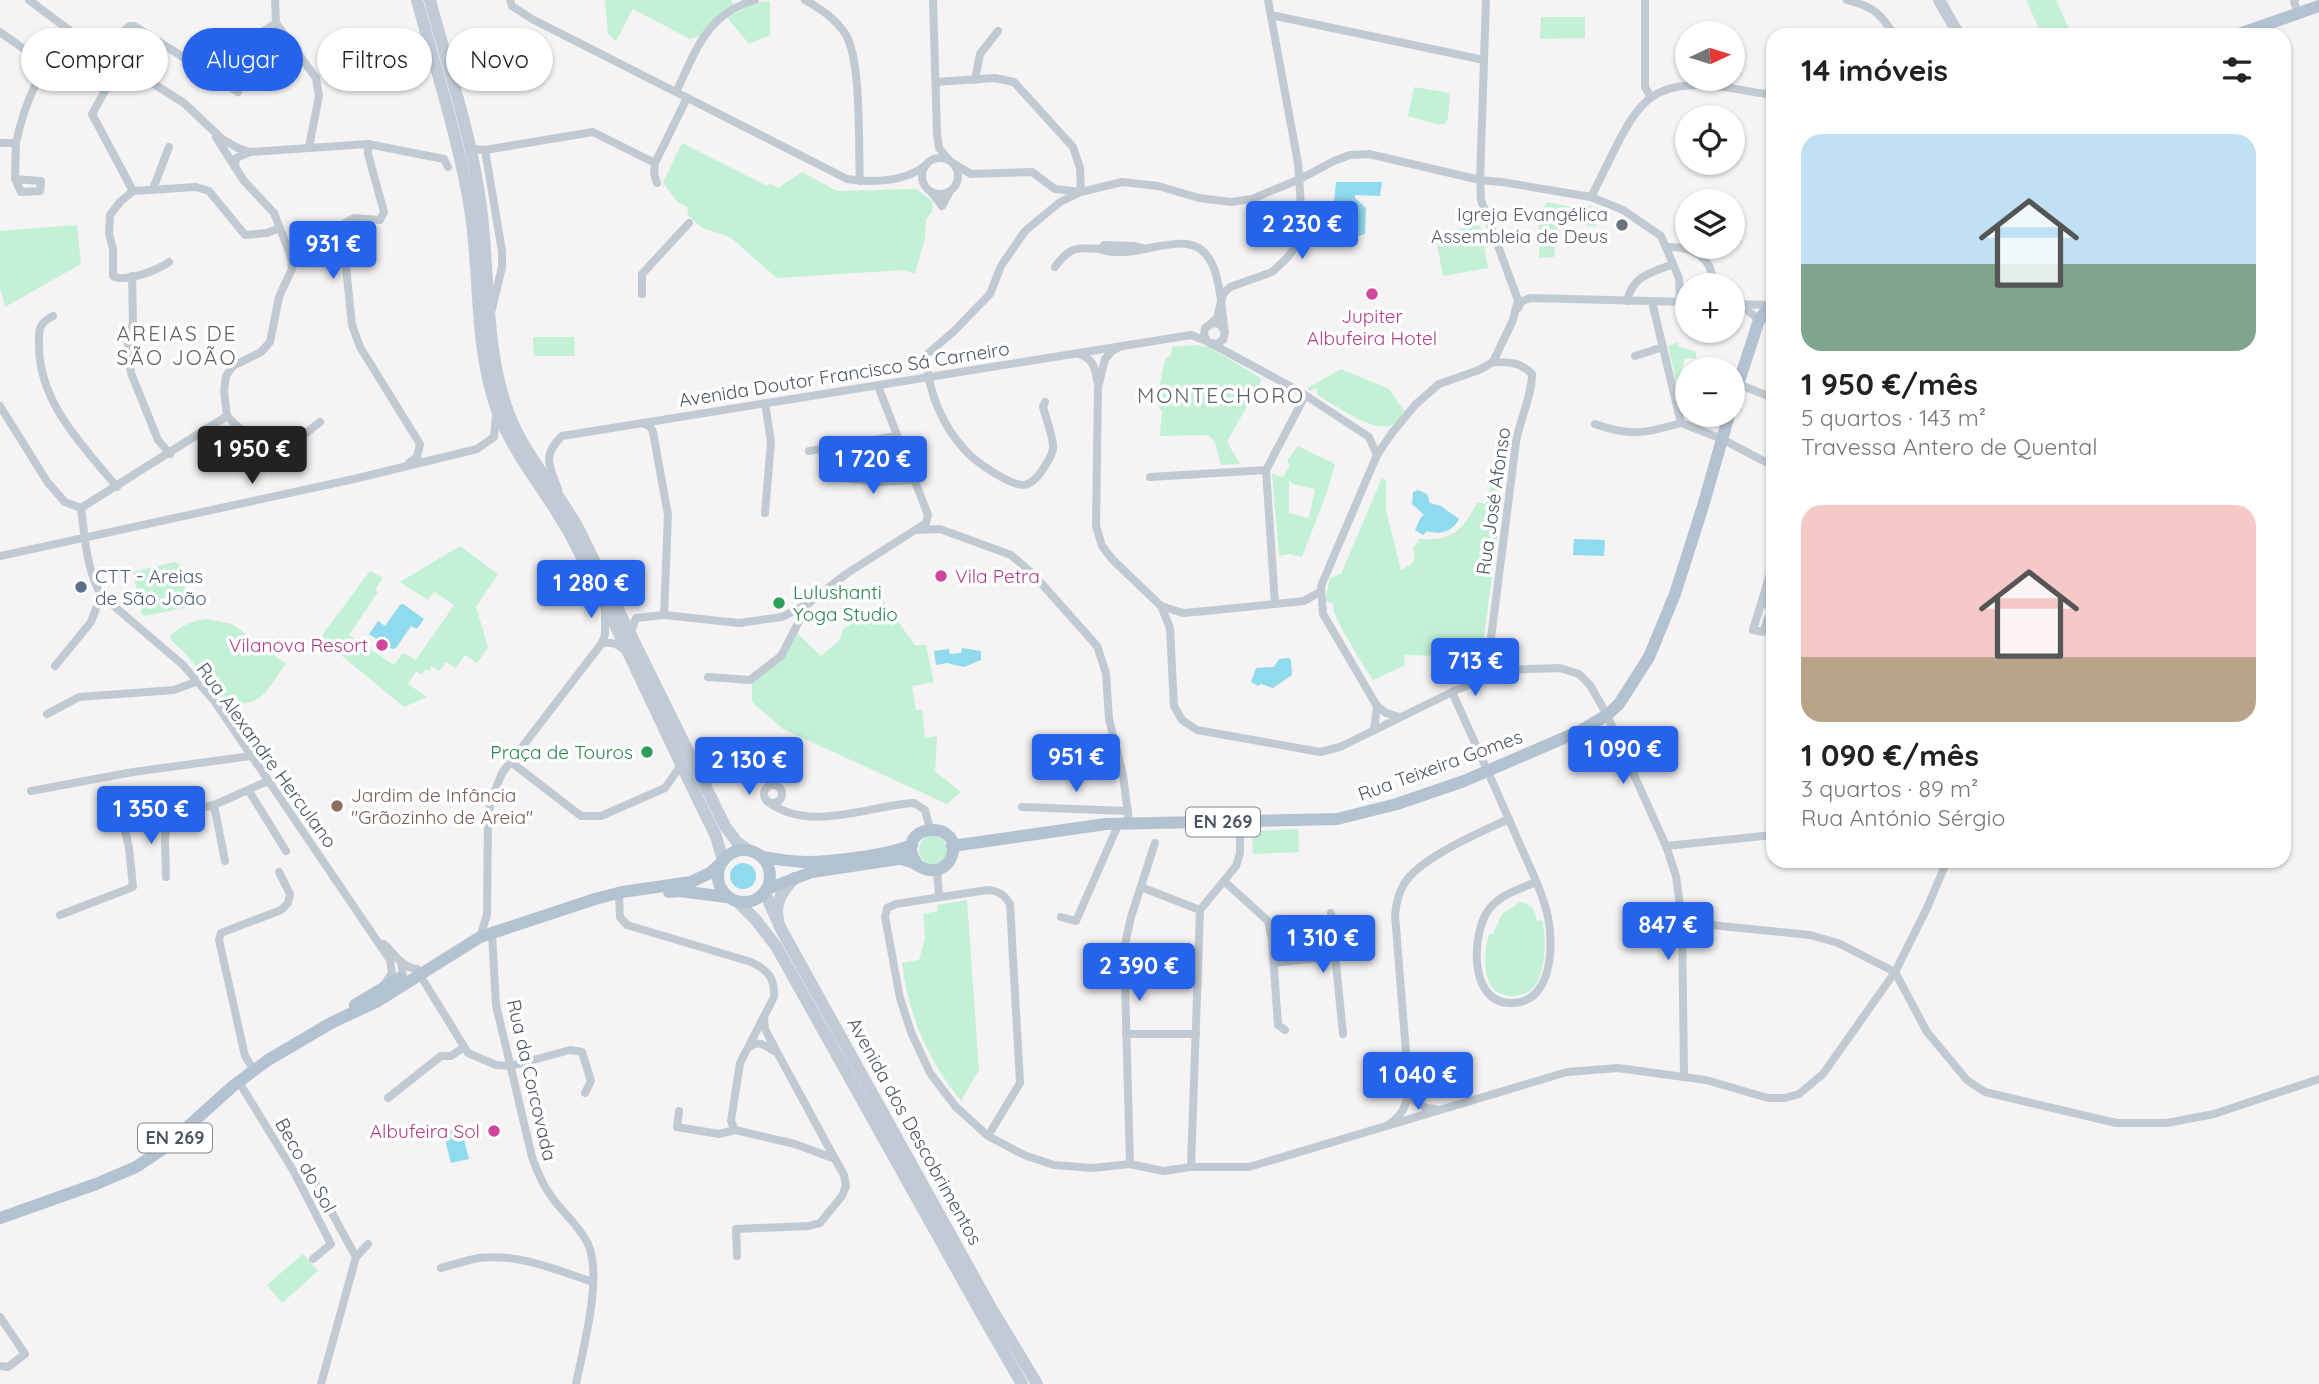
<!DOCTYPE html>
<html lang="pt">
<meta charset="utf-8">
<style>
:root{--surface:#fff;--page:#f2f2f2;--text:#222;--muted:#767676;--accent:#2563eb}
body{margin:0;font-family:Quicksand,sans-serif;background:var(--page);color:var(--text);height:100vh;display:flex;flex-direction:column;font-size:26px;white-space:nowrap}
*{box-sizing:border-box;margin:0}
p{font-size:23px;color:var(--muted)}
.icon{flex:none;width:38px;height:38px;fill:none;stroke:currentColor;stroke-width:2;stroke-linecap:round;stroke-linejoin:round}
.map{position:relative;flex:1;overflow:hidden}
.sheet{position:absolute;left:1766px;top:28px;width:525px;height:840px;display:flex;flex-direction:column;background:var(--surface);border-radius:21px;box-shadow:0 2px 5px #0004}
.sheet>*{flex:none}
.top-card{position:absolute;left:21px;top:28px;width:665px;height:63px;display:flex;gap:14px}
.needle{width:46px;rotate:86deg}
.fabs{position:absolute;left:1675px;top:21px;display:grid;gap:14px}
.fabs a{display:grid;place-items:center;width:70px;height:70px;border-radius:50%;background:var(--surface);box-shadow:0 2px 5px #0004;font-size:35px}
.price{position:absolute;translate:-50% -60px;padding:0 16px;border-radius:7px;background:var(--accent);color:#fff;font-size:23px;line-height:46px;filter:drop-shadow(0 2px 4px #0008)}
.price::after{content:'';position:absolute;left:50%;top:42px;width:21px;height:16px;margin-left:-10px;background:inherit;clip-path:polygon(0 0,100% 0,50% 100%)}
.price.current{background:#222;color:#fff}
ul{padding:0;list-style:none}
li{display:grid;align-content:center;gap:14px;height:371px;padding:0 35px}
li span{display:grid;place-items:center;height:217px;border-radius:21px;color:#555}
li>.icon{margin-inline-start:auto}
span .icon{width:126px;height:126px;fill:#fffc;stroke-width:1}
li b{font-size:30px}
h2{display:flex;justify-content:space-between;align-items:center;height:84px;padding:0 35px;font-size:30px}
.chip{padding:0 24px;border-radius:32px;background:var(--surface);box-shadow:0 2px 5px #0004;font-size:24px;line-height:63px}
.chip.current{background:var(--accent);color:#fff}
.map>svg:first-child{display:block}
</style>
<div class="map">
<svg width="2319" height="1384" viewBox="0 0 2319 1384">
<rect width="100%" height="100%" fill="#f5f3f3"/>
<g fill="#c3f1d5" fill-rule="evenodd">
<path d="M605,0H731L735,7L703,35L690,39L633,9L616,41L608,34Z"/>
<path d="M2026,0H2056L2072,35H2042Z"/>
<path d="M770,1V35L749,44L727,17L755,3Z"/>
<path d="M1541,17H1585V38L1540,39Z"/>
<path d="M1414,87L1450,93L1448,118L1445,124H1436L1408,116Z"/>
<path d="M682,143L767,186L770,184L778,188L802,172L837,191L917,189L933,202L932,212L926,219L925,238L915,274L904,270L777,278L730,237L702,228L688,215L687,206L678,203L663,182Z"/>
<path d="M1547,202L1577,208L1583,204L1605,210L1595,227L1558,217L1554,257L1539,258V217Z"/>
<path d="M77,225L81,264L5,307L0,287V231Z"/>
<path d="M1480,225L1488,268L1443,276L1435,233Z"/>
<path d="M533,337H574L575,356H534Z"/>
<path d="M1679,342L1678,346L1696,352V359L1685,358L1681,373L1687,375V415H1693L1691,420L1684,415L1668,346Z"/>
<path d="M1195,345L1209,347L1262,379L1227,442L1240,464L1221,465L1215,442L1208,435L1160,436L1162,411L1159,409L1160,384L1165,359L1171,355L1172,347Z"/>
<path d="M1341,369L1389,389L1404,411C1400,417 1397,424 1389,426C1370,431 1334,404 1317,395V388L1309,391L1308,388Z"/>
<path d="M1298,446L1335,464L1327,492L1302,557L1289,554L1279,556L1272,474L1283,477L1290,465L1287,461ZM1289,480L1293,484L1315,489L1309,518L1289,513Z"/>
<path d="M1382,478L1386,480V511L1401,570L1412,564L1415,555L1413,549L1419,539C1451,542 1465,529 1477,502L1486,504L1492,481H1496L1498,533L1482,651L1469,638L1441,656L1405,655L1404,666L1373,680C1364,665 1332,618 1333,604L1325,601L1330,578L1341,574Z"/>
<path d="M460,546L498,574L476,607L488,647L477,663L465,655L456,668L446,662L439,671L432,666L429,671L425,669L422,675L416,671L408,684L427,697L404,707L320,638L370,571L383,578L375,590L378,592L349,635L394,665L403,653L416,660L454,605L434,592L428,600L400,582Z"/>
<path d="M175,562L180,565L189,607L144,616L142,614L133,572Z"/>
<path d="M884,602L915,645H926L934,682L912,686L916,710H922L925,738L937,736L935,771L961,792L947,804L783,729L752,702V682C773,666 786,657 797,633L821,656L840,640L843,629Z"/>
<path d="M206,619L232,624L286,664C266,690 263,709 225,702L185,653L172,641L170,636C180,626 192,621 206,619Z"/>
<path d="M1298,829L1299,852L1253,854L1252,831Z"/>
<circle cx="933" cy="850" r="14"/>
<path d="M967,900L979,1070L961,1101C928,1060 908,1015 902,963L919,960L925,938L923,914L938,911L937,905Z"/>
<path d="M1520,902C1532,903 1535,910 1537,921L1542,920C1547,937 1546,976 1532,989C1527,994 1519,996 1512,996C1480,996 1483,955 1489,934H1493L1502,914Z"/>
<path d="M303,1254L318,1271L282,1303L267,1285Z"/>
</g>
<g fill="#90daee">
<path d="M1336,182H1382L1380,196L1355,195V198L1366,208L1365,234L1327,246L1324,234L1355,226V215L1348,212L1346,224L1338,226L1332,221Z"/>
<path d="M1418,490L1427,494L1430,503L1441,506L1459,519C1452,532 1441,535 1427,531L1423,535L1415,530L1421,517L1424,515L1412,504L1413,492Z"/>
<path d="M1574,539L1605,540L1604,556L1573,555Z"/>
<path d="M403,604L424,619L417,629L411,626L396,648L392,649L369,634L378,621L385,626L400,605Z"/>
<path d="M962,648L981,651V660L964,667L947,663L936,665L934,651L949,649L950,654L961,653Z"/>
<path d="M1289,658L1291,660L1292,675L1273,688L1261,684L1258,686L1251,682L1256,668L1274,667L1279,659Z"/>
<circle cx="743" cy="876" r="13"/>
<path d="M461,1128L469,1159L451,1163L443,1132Z"/>
</g>
<g fill="none" stroke-linecap="round" stroke-linejoin="round">
<g stroke="#c1cad2" stroke-width="8">
<path d="M29,0L73,33L184,103L222,139L238,148L250,152L368,144L444,159L448,167"/>
<path d="M275,0L276,23L316,78L319,96L309,147"/>
<path d="M510,0L512,6L532,19L847,179C872,183 906,182 926,165"/>
<path d="M805,0C821,9 836,19 846,35C862,64 858,145 860,181"/>
<path d="M933,0L937,134L939,148L949,160"/>
<path d="M1486,0L1480,180L1481,200L1518,300L1513,320L1493,362"/>
<path d="M1645,0V87L1650,96"/>
<path d="M1847,0C1873,7 1880,12 1894,35"/>
<path d="M2295,0L2294,2L2298,12"/>
<path d="M1271,15L1484,60"/>
<path d="M0,32L45,64"/>
<path d="M243,44L276,23"/>
<path d="M108,57L126,29L130,26H134L238,92"/>
<path d="M120,64L92,114L133,191"/>
<path d="M975,80L980,54L998,31"/>
<path d="M936,82L995,78L1014,82L1073,147L1080,168L1081,192L1060,202L1025,231L1001,266L990,294L953,332L925,356C929,390 940,423 964,449C973,460 1014,490 1028,484C1034,481 1040,474 1043,469C1047,463 1052,455 1053,449C1054,437 1046,419 1043,407L1045,402"/>
<path d="M676,92C696,51 706,14 755,0"/>
<path d="M216,137L235,167"/>
<path d="M0,143H16C26,95 42,70 69,30"/>
<path d="M368,144V154L384,212L380,220L354,218L345,223L343,238L352,325L360,347L420,444L417,457L409,463"/>
<path d="M470,149L485,150L593,132L655,163"/>
<path d="M485,150L502,251V267L492,309"/>
<circle cx="940" cy="176" r="18"/>
<path d="M954,164L971,174L1032,172L1055,189L1081,192L1122,182L1158,186L1199,198L1231,202L1252,199L1300,179L1334,161L1350,155L1369,154L1480,180L1502,182L1591,197L1623,210L1661,236L1679,278L1680,302"/>
<path d="M15,179L41,181L40,191L21,192L15,179L16,143"/>
<path d="M657,183L654,174L655,163L687,98"/>
<path d="M153,189L169,147"/>
<path d="M932,193L942,206L949,193"/>
<path d="M1591,197C1601,178 1610,158 1620,139C1640,100 1657,84 1703,85C1726,86 1750,92 1773,95"/>
<path d="M1666,247C1691,246 1715,257 1712,285"/>
<path d="M1146,249L1135,246L1104,245L1100,249C1112,254 1131,252 1144,249C1156,247 1174,242 1187,244C1222,248 1220,304 1225,332L1223,340L1217,344L1209,343L1204,336L1205,328L1213,323L1220,324L1225,332"/>
<path d="M169,262C158,270 125,283 113,276V249L109,234L110,215L120,202L133,191L196,187L209,191L245,235L267,233L280,228"/>
<path d="M1055,267C1069,247 1077,247 1100,249"/>
<path d="M132,276L133,322L128,344L131,373L158,440L170,454"/>
<path d="M642,294V274L689,223"/>
<path d="M1627,301C1633,275 1651,273 1673,264"/>
<path d="M1652,302L1681,423L1722,439L1773,466"/>
<path d="M1732,304L1771,305"/>
<path d="M1740,304L1759,320"/>
<path d="M1518,308L1522,301L1531,298L1687,302"/>
<path d="M1763,314L1773,326"/>
<path d="M53,316C37,324 39,331 39,347C40,404 83,446 117,487"/>
<path d="M1210,324L1217,318L1223,294L1230,287L1272,272L1288,257L1297,244L1302,220L1298,163L1268,0"/>
<path d="M1212,344L1299,391L1369,437L1377,455"/>
<path d="M1119,347L1112,351L1105,359L1098,387L1096,526L1102,546L1112,559L1161,606L1170,628L1174,706L1182,720L1197,730L1320,752L1340,747L1452,692L1503,670L1560,668L1579,674L1590,685L1607,715L1666,846L1676,876L1682,922L1684,1075"/>
<path d="M1078,354C1092,358 1095,366 1097,380"/>
<path d="M1635,356L1663,347"/>
<path d="M1738,384L1773,398"/>
<path d="M0,406L48,483L65,502L81,508C85,538 86,568 101,595L183,665L215,702L390,960L392,973L384,985"/>
<path d="M227,416L269,457L296,441L320,422"/>
<path d="M642,423L650,426L653,432L668,515L664,615"/>
<path d="M1595,424C1631,437 1646,433 1681,423"/>
<path d="M809,451L897,436"/>
<path d="M834,477L878,482L914,480"/>
<path d="M1150,477L1266,470"/>
<path d="M558,489C550,467 541,456 562,436L1191,335L1206,341"/>
<path d="M81,508L227,416L224,391L226,376L233,366L261,352L270,342L279,297L292,269L291,257L274,213L244,181L235,167L236,158L250,152"/>
<path d="M765,513L771,442L765,403"/>
<path d="M918,530L940,529L1011,555L1033,574L1097,646L1106,673L1109,719L1123,775L1129,822"/>
<path d="M0,556L354,479L477,449L494,437L496,416"/>
<path d="M1773,564L1753,630L1763,632L1768,618L1773,615"/>
<path d="M1765,592L1768,606L1773,611"/>
<path d="M1275,604L1266,470L1305,396"/>
<path d="M1161,606L1183,613L1206,611L1304,601L1320,592"/>
<path d="M630,634L636,618L664,615L739,623L782,617L809,603L846,574L926,523L928,515L878,386"/>
<path d="M602,643C611,642 617,643 624,650"/>
<path d="M55,666L91,622L101,595"/>
<path d="M708,677L750,680L781,656L808,604"/>
<path d="M1486,677L1516,442C1520,419 1532,396 1532,374C1521,362 1508,362 1493,362"/>
<path d="M1452,692C1474,741 1496,789 1517,838C1528,864 1542,890 1548,917C1554,947 1552,1003 1511,1003C1468,1004 1471,931 1490,908C1501,894 1520,889 1536,882"/>
<path d="M47,714L79,697L174,690L198,681"/>
<path d="M1400,717L1386,713L1377,706L1323,614L1321,586L1377,455L1392,433L1415,405L1439,384L1479,370L1493,362"/>
<path d="M1374,730L1377,706"/>
<path d="M511,762L581,816H601L665,788L681,765"/>
<circle cx="773" cy="794" r="9"/>
<path d="M31,791L133,772L251,756"/>
<path d="M249,791L286,851"/>
<path d="M768,802C811,833 866,806 914,803L925,810L930,829"/>
<path d="M214,805L225,861"/>
<path d="M1022,807L1128,811"/>
<path d="M1666,846L1773,835"/>
<path d="M937,870L939,897"/>
<path d="M166,877L165,840L168,816"/>
<path d="M1224,881L1268,921L1272,940L1278,1025L1285,1030"/>
<path d="M1141,887L1200,910"/>
<path d="M619,897L620,917L627,925L751,962C768,970 775,978 774,997L740,1063L731,1121L735,1130L795,1144L835,1159L844,1175L846,1186L842,1196L820,1223L809,1226L736,1229L737,1256"/>
<path d="M1331,913L1343,1034"/>
<path d="M60,915L133,887L129,848L124,826L214,805L268,781"/>
<path d="M1061,917L1076,921L1119,823"/>
<path d="M1682,922L1810,935L1838,943L1895,972L1927,1032L1967,1080L1985,1092L2116,1123H2167L2214,1114L2319,1079"/>
<path d="M492,933L496,1005L532,1157C537,1171 542,1184 551,1196C562,1212 580,1227 588,1244C603,1277 583,1348 576,1384"/>
<path d="M480,937L487,915L488,822L490,803L502,773L602,643L605,634V610"/>
<path d="M384,944C395,954 401,967 417,969"/>
<path d="M1274,963L1335,956"/>
<path d="M420,975L468,1053L496,1065L511,1066L570,1050L582,1052L591,1081L585,1093"/>
<path d="M401,981L403,976L401,962"/>
<path d="M764,1018L765,1029L777,1052L835,1159"/>
<path d="M1126,1034H1196"/>
<path d="M749,1047C759,1040 765,1045 774,1051"/>
<path d="M254,1070L245,1056L219,940L221,933L281,910L288,903L290,894L279,872"/>
<path d="M239,1082L294,1172L331,1244L313,1259"/>
<path d="M388,1098L441,1056H451L464,1047"/>
<path d="M1435,1109L1426,1108L1414,1101L1408,1077L1395,915C1396,904 1398,894 1404,884C1419,858 1481,832 1509,819"/>
<path d="M679,1111L677,1127L719,1134L735,1130"/>
<path d="M1391,1123C1403,1114 1409,1101 1408,1086"/>
<path d="M988,1136L1020,1083L1010,904C1004,894 998,891 987,890L896,904L887,908L885,917L900,998L911,1032L930,1073L956,1107L988,1136L1024,1155L1054,1165L1092,1168L1130,1164L1163,1171L1191,1167H1249L1567,1072L1618,1068L1706,1080L1768,1098H1785L1799,1094L1823,1074L1895,972L1927,908L1947,861"/>
<path d="M1130,1164L1124,949L1131,917L1155,843"/>
<path d="M1191,1167L1200,910L1236,866L1240,853V822"/>
<path d="M310,1173L356,1257"/>
<path d="M441,1268C453,1265 466,1260 479,1258C519,1253 556,1270 593,1282"/>
<path d="M0,1317L25,1354L8,1367L0,1366"/>
<path d="M321,1384L356,1257L368,1244"/>
</g>
<g stroke="#c1cbd6" stroke-width="12">
<path d="M417,0C436,71 460,142 471,215C480,277 475,344 495,404C511,453 547,491 571,536C622,635 666,736 716,836L723,861"/>
<path d="M430,0C448,68 472,136 481,207C490,277 484,351 510,417C526,457 556,489 577,526L725,826L737,842L748,850"/>
<path d="M1939,0L1959,35"/>
<path d="M765,893L781,929L990,1306L1037,1384"/>
<path d="M738,902L755,919L776,946L981,1313L1022,1384"/>
<path d="M778,919C774,902 783,891 794,878"/>
</g>
<g stroke="#b3c2d1" stroke-width="12">
<path d="M2236,35L2319,6"/>
<path d="M1732,403L1759,320L1773,302"/>
<path d="M952,846L1106,824L1337,819L1397,804L1464,781L1580,731L1607,715L1619,704L1649,657L1675,594L1703,506L1729,415"/>
<circle cx="744" cy="876" r="26"/>
<path d="M762,857C777,859 792,862 807,862C834,862 886,855 912,845"/>
<path d="M767,889L812,872L898,859C915,859 921,872 934,870C941,870 948,865 951,858C968,818 889,822 917,864"/>
<path d="M669,892L679,891L727,897"/>
<path d="M355,1005L400,978"/>
<path d="M0,1218L96,1184L136,1167L163,1149L233,1086L268,1060L331,1023L378,1001L480,937L595,899L622,892L691,882L710,873L720,864"/>
</g>
</g>
<circle fill="#6b7280" stroke="#fff" stroke-width="2.5" cx="1622" cy="225" r="7"/>
<g fill="#d1479c" stroke="#fff" stroke-width="2.5">
<circle cx="1372" cy="294" r="7"/>
<circle cx="941" cy="576" r="7"/>
<circle cx="382" cy="645" r="7"/>
<circle cx="494" cy="1131" r="7"/>
</g>
<circle fill="#5c6f8a" stroke="#fff" stroke-width="2.5" cx="81" cy="587" r="7"/>
<g fill="#2e9e5b" stroke="#fff" stroke-width="2.5">
<circle cx="779" cy="603" r="7"/>
<circle cx="647" cy="752" r="7"/>
</g>
<circle fill="#8d6e63" stroke="#fff" stroke-width="2.5" cx="337" cy="806" r="7"/>
<g text-anchor="middle" stroke-width="7" stroke-linejoin="round" paint-order="stroke">
<g fill="#fff" stroke="#808990" stroke-width="2">
<rect x="1186" y="807.5" width="74" height="29" rx="5"/>
<rect x="138" y="1123.5" width="74" height="29" rx="5"/>
</g>
<g font-size="18" font-weight="bold" fill="#4a5661">
<text x="1223" y="828">EN 269</text>
<text x="175" y="1144">EN 269</text>
</g>
<g font-size="19" fill="#5b616d" stroke="#fff" text-anchor="end">
<text x="1608" y="221">Igreja Evangélica<tspan x="1608" dy="22">Assembleia de Deus</tspan></text>
</g>
<g font-size="19" fill="#b23c85" stroke="#fff" text-anchor="end">
<text x="1372" y="323" text-anchor="middle">Jupiter<tspan x="1372" dy="22">Albufeira Hotel</tspan></text>
<text x="955" y="583" text-anchor="start">Vila Petra</text>
<text x="368" y="652">Vilanova Resort</text>
<text x="480" y="1138">Albufeira Sol</text>
</g>
<g font-size="19" fill="#4a5661" stroke="#fff">
<text transform="translate(844 374) rotate(-9)" y="7">Avenida Doutor Francisco Sá Carneiro</text>
<text transform="translate(1493 501) rotate(-82)" y="7">Rua José Afonso</text>
<text transform="translate(267 755) rotate(54)" y="7">Rua Alexandre Herculano</text>
<text transform="translate(1440 765) rotate(-20)" y="7">Rua Teixeira Gomes</text>
<text transform="translate(532 1080) rotate(77)" y="7">Rua da Corcovada</text>
<text transform="translate(915 1131) rotate(61)" y="7">Avenida dos Descobrimentos</text>
<text transform="translate(306 1165) rotate(61)" y="7">Beco do Sol</text>
</g>
<g font-size="19" fill="#4e5e75" stroke="#fff" text-anchor="start">
<text x="95" y="583">CTT - Areias<tspan x="95" dy="22">de São João</tspan></text>
</g>
<g font-size="19" fill="#27864d" stroke="#fff" text-anchor="start">
<text x="793" y="599">Lulushanti<tspan x="793" dy="22">Yoga Studio</tspan></text>
<text x="633" y="759" text-anchor="end">Praça de Touros</text>
</g>
<g font-size="19" fill="#785e54" stroke="#fff" text-anchor="start">
<text x="351" y="802">Jardim de Infância<tspan x="351" dy="22">"Grãozinho de Areia"</tspan></text>
</g>
<g font-size="21" letter-spacing="2" fill="#5f6368" stroke="#fff">
<text x="177" y="341">AREIAS DE<tspan x="177" dy="24">SÃO JOÃO</tspan></text>
<text x="1221" y="403">MONTECHORO</text>
</g>
</g>
</svg>
<div class="fabs">
<a><svg class="needle" viewBox="-14 -14 28 28"><path d="M0-13l5 13h-10z" fill="#e53935"/><path d="M0 13l5-13h-10z" fill="#767676"/></svg></a>
<a><svg class="icon" aria-label="locate" viewBox="0 0 24 24"><circle cx="12" cy="12" r="6"/><path d="M12 2v4M12 18v4M2 12h4M18 12h4"/></svg></a>
<a><svg class="icon" aria-label="layers" viewBox="0 0 24 24"><path d="M12 4l9 5-9 5-9-5zM3 14l9 5 9-5"/></svg></a>
<a>+</a>
<a>−</a>
</div>
<b class="price" style="left:1302px;top:261px">2 230 €</b>
<b class="price" style="left:333px;top:281px">931 €</b>
<b class="price current" style="left:252px;top:486px">1 950 €</b>
<b class="price" style="left:873px;top:496px">1 720 €</b>
<b class="price" style="left:591px;top:620px">1 280 €</b>
<b class="price" style="left:1475px;top:698px">713 €</b>
<b class="price" style="left:1623px;top:786px">1 090 €</b>
<b class="price" style="left:1076px;top:794px">951 €</b>
<b class="price" style="left:749px;top:797px">2 130 €</b>
<b class="price" style="left:151px;top:846px">1 350 €</b>
<b class="price" style="left:1668px;top:962px">847 €</b>
<b class="price" style="left:1323px;top:975px">1 310 €</b>
<b class="price" style="left:1139px;top:1003px">2 390 €</b>
<b class="price" style="left:1418px;top:1112px">1 040 €</b>
<div class="top-card">
<a class="chip">Comprar</a>
<a class="chip current">Alugar</a>
<a class="chip">Filtros</a>
<a class="chip">Novo</a>
</div>
<section class="sheet">
<h2>14 imóveis<svg class="icon" aria-label="filters" viewBox="0 0 24 24"><path d="M4 7h16M4 17h16"/><circle cx="9" cy="7" r="2"/><circle cx="15" cy="17" r="2"/></svg></h2>
<ul>
<li><span style="background:linear-gradient(#bfe0f5 60%,#7fa58c 0)"><svg class="icon" aria-label="home" viewBox="0 0 24 24"><path d="M3 11l9-7 9 7M6 9v11h12V9"/></svg></span><div><b>1 950 €/mês</b><p>5 quartos · 143 m²</p><p>Travessa Antero de Quental</p></div></li>
<li><span style="background:linear-gradient(#f6c9c9 70%,#b9a48a 0)"><svg class="icon" aria-label="home" viewBox="0 0 24 24"><path d="M3 11l9-7 9 7M6 9v11h12V9"/></svg></span><div><b>1 090 €/mês</b><p>3 quartos · 89 m²</p><p>Rua António Sérgio</p></div></li>
</ul>
</section>
</div>
